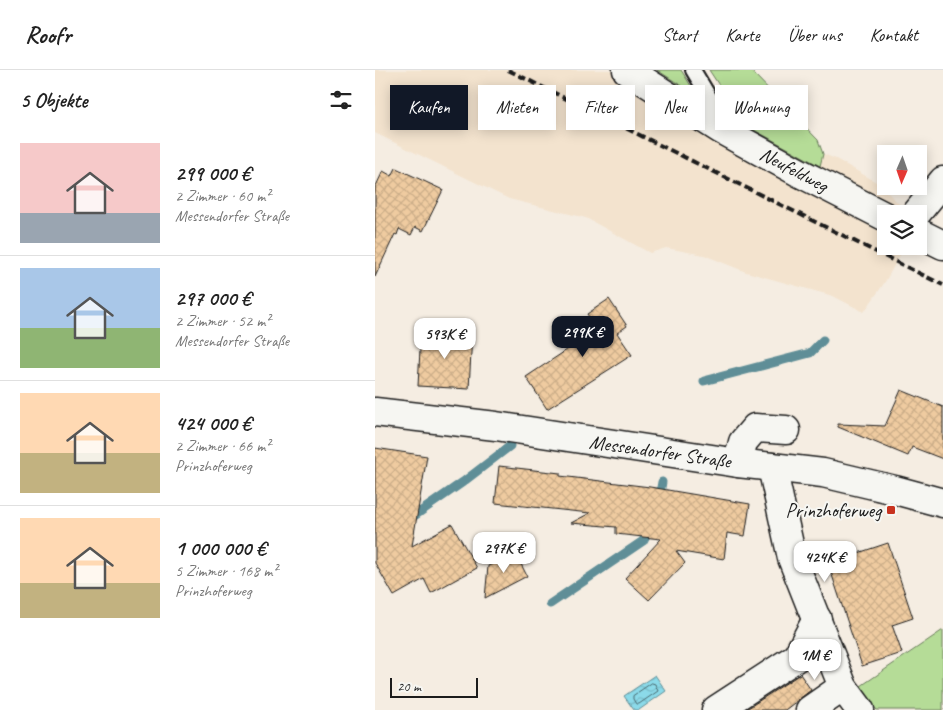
<!DOCTYPE html>
<html lang="de">
<meta charset="utf-8">
<style>
:root{--surface:#fff;--page:#f2f2f2;--text:#222;--muted:#767676;--line:#e0e0e0;--accent:#111827}
body{margin:0;font-family:Caveat,sans-serif;background:var(--page);color:var(--text);height:100vh;display:flex;flex-direction:column;font-size:19px;white-space:nowrap}
*{box-sizing:border-box;margin:0}
p{font-size:16px;color:var(--muted)}
.icon{flex:none;width:28px;height:28px;fill:none;stroke:currentColor;stroke-width:2;stroke-linecap:round;stroke-linejoin:round}
.map{position:relative;flex:1;overflow:hidden}
.drawer{display:flex;flex-direction:column;background:var(--surface);width:375px}
.drawer>*{flex:none}
.hud{position:absolute;left:15px;top:15px;width:475px;height:45px;display:flex;gap:10px}
.needle{width:32px;rotate:182deg}
.tools{position:absolute;left:502px;top:75px;display:grid;gap:10px}
.tools a{display:grid;place-items:center;width:50px;height:50px;border-radius:0px;background:var(--surface);box-shadow:0 2px 12px #0003;font-size:25px}
.scale{position:absolute;left:15px;bottom:12px;width:88px;box-sizing:border-box;padding-left:5px;border:2px solid #1c1c1c;border-top:0;font-size:14px;line-height:18px;white-space:nowrap;color:#1c1c1c;-webkit-text-stroke:4px #f6f6f2;paint-order:stroke}
.price{position:absolute;translate:-50% -42px;padding:0 11px;border-radius:10px;background:#fff;color:#222;font-size:16px;line-height:32px;filter:drop-shadow(0 1px 2px #0008)}
.price::after{content:'';position:absolute;left:50%;top:30px;width:15px;height:11px;margin-left:-8px;background:inherit;clip-path:polygon(0 0,100% 0,50% 100%)}
.price.current{background:var(--accent);color:#fff}
ul{padding:0;list-style:none}
li{display:flex;align-items:center;gap:15px;height:125px;padding:0 20px}
li+li{border-top:1px solid var(--line)}
li span{display:grid;place-items:center;flex:none;width:140px;height:100px;border-radius:0px;color:#555}
li>.icon{margin-inline-start:auto}
span .icon{width:60px;height:60px;fill:#fffc;stroke-width:1}
li b{font-size:21px}
h2{display:flex;justify-content:space-between;align-items:center;height:60px;padding:0 20px;font-size:21px}
.pill{padding:0 18px;border-radius:0px;background:var(--surface);box-shadow:0 2px 12px #0003;font-size:18px;line-height:45px}
.pill.current{background:var(--accent);color:#fff}
header{display:flex;align-items:center;gap:30px;box-sizing:border-box;height:70px;padding:0 25px;background:var(--surface);border-bottom:1px solid var(--line)}
header strong{font-size:24px}
nav{display:flex;gap:28px;margin-inline-start:auto;font-size:18px}
main{display:flex;flex:1;min-height:0}
.map>svg:first-child{display:block}
</style>
<header>
<strong>Roofr</strong>
<nav><a>Start</a><a>Karte</a><a>Über uns</a><a>Kontakt</a></nav>
</header>
<main>
<section class="drawer">
<h2>5 Objekte<svg class="icon" aria-label="filters" viewBox="0 0 24 24"><path d="M4 7h16M4 17h16"/><circle cx="9" cy="7" r="2"/><circle cx="15" cy="17" r="2"/></svg></h2>
<ul>
<li><span style="background:linear-gradient(#f6c9c9 70%,#9aa5b1 0)"><svg class="icon" aria-label="home" viewBox="0 0 24 24"><path d="M3 11l9-7 9 7M6 9v11h12V9"/></svg></span><div><b>299 000 €</b><p>2 Zimmer · 60 m²</p><p>Messendorfer Straße</p></div></li>
<li><span style="background:linear-gradient(#a9c7e8 60%,#8fb573 0)"><svg class="icon" aria-label="home" viewBox="0 0 24 24"><path d="M3 11l9-7 9 7M6 9v11h12V9"/></svg></span><div><b>297 000 €</b><p>2 Zimmer · 52 m²</p><p>Messendorfer Straße</p></div></li>
<li><span style="background:linear-gradient(#ffd9b3 60%,#c2b280 0)"><svg class="icon" aria-label="home" viewBox="0 0 24 24"><path d="M3 11l9-7 9 7M6 9v11h12V9"/></svg></span><div><b>424 000 €</b><p>2 Zimmer · 66 m²</p><p>Prinzhoferweg</p></div></li>
<li><span style="background:linear-gradient(#ffd9b3 65%,#c2b280 0)"><svg class="icon" aria-label="home" viewBox="0 0 24 24"><path d="M3 11l9-7 9 7M6 9v11h12V9"/></svg></span><div><b>1 000 000 €</b><p>5 Zimmer · 168 m²</p><p>Prinzhoferweg</p></div></li>
</ul>
</section>
<div class="map">
<svg width="568" height="640" viewBox="0 0 568 640">
<defs>
<pattern id="water-waves" width="16" height="10" patternUnits="userSpaceOnUse" patternTransform="scale(1.25)"><rect width="16" height="10" fill="#8bdae9"/><path d="M0 5q4-4 8 0t8 0" fill="none" stroke="#77bac7"/></pattern>
<pattern id="building-cross-hatch" width="8" height="8" patternUnits="userSpaceOnUse" patternTransform="scale(1.25)"><rect width="8" height="8" fill="#efcba0"/><path d="M0 0l8 8M0 8l8-8" fill="none" stroke="#ccae89"/></pattern>
</defs>
<rect width="100%" height="100%" fill="#f5ede2"/>
<filter id="ink" filterUnits="userSpaceOnUse"><feTurbulence type="fractalNoise" baseFrequency=".02" numOctaves="2"/><feDisplacementMap in="SourceGraphic" scale="10" xChannelSelector="R" yChannelSelector="G"/><feConvolveMatrix kernelMatrix="1 2 1 2 8 2 1 2 1" color-interpolation-filters="sRGB"/></filter>
<g filter="url(#ink)">
<path fill="#f3e3ce" d="M0,0H259L367,52L461,89L503,113L524,134L526,144H511V176H530L510,212L489,242L458,226L371,202L329,185L291,178L275,183L211,148L134,129L0,63Z"/>
<g fill="#b5dc97" stroke="#687c5a">
<path d="M282,0H306L316,16L313,20Z"/>
<path d="M334,0H375L443,70L448,84L445,96L370,55Z"/>
<path d="M568,560V640H502L483,618Z"/>
</g>
<path fill="url(#water-waves)" stroke="#5f8e97" d="M280,605L291,621L264,640H259L249,626Z"/>
<g fill="none" stroke-linecap="round" stroke-linejoin="round">
<path stroke="#48686e" stroke-width="1" d="M277,613L280,614L283,621L264,634H261L258,629V626Z"/>
<g stroke="#5f8e97" stroke-width="9">
<path d="M329,311L435,283L448,270"/>
<path d="M284,429L287,412"/>
<path d="M32,451L88,412L135,376"/>
<path d="M175,534L268,471L275,458"/>
</g>
</g>
<g fill="url(#building-cross-hatch)" stroke="#1c1c1c">
<path d="M21,98L68,120L48,161L40,157L36,165L24,159L22,165L20,164L0,207V118L8,101L17,106Z"/>
<path d="M234,229L252,256L242,263L257,285L172,339L151,307L222,260L212,244Z"/>
<path d="M46,262L97,264L94,319L43,316Z"/>
<path d="M526,320L568,337V389L537,377L533,386L463,357V354L510,356Z"/>
<path d="M0,378L52,386L37,476L77,454L102,498L56,523L49,509L19,526L0,493Z"/>
<path d="M124,396L185,403V406L275,417L375,434L370,466L352,463L349,489L301,481L310,493L274,530L250,508L286,469L241,464V457L196,453L215,443L120,433Z"/>
<path d="M513,473L538,548L517,555L527,583L487,596L453,493Z"/>
<path d="M140,482L152,506L110,528L113,496Z"/>
<path d="M425,604L436,620L410,640H370Z"/>
</g>
<g fill="none" stroke-linecap="round" stroke-linejoin="round">
<defs>
<path id="service" d="M318,0L339,35L344,58"/>
<g id="minor">
<path d="M541,144L568,111"/>
<path d="M0,342L121,356L363,393L448,403L520,420L568,433"/>
<path d="M363,393L368,372L380,358L411,360"/>
<path d="M397,397L417,488L468,617L485,640"/>
<path d="M341,640L422,587L442,549"/>
<path d="M435,640L468,617"/>
</g>
<g id="tertiary">
<path d="M252,0L345,59L425,103L511,147"/>
<path d="M544,163L568,175"/>
</g>
</defs>
<use href="#service" stroke="#1c1c1c" stroke-width="18"/>
<use href="#minor" stroke="#1c1c1c" stroke-width="31"/>
<use href="#tertiary" stroke="#1c1c1c" stroke-width="31"/>
<use href="#service" stroke="#f6f6f2" stroke-width="14"/>
<use href="#minor" stroke="#f6f6f2" stroke-width="28"/>
<use href="#tertiary" stroke="#f6f6f2" stroke-width="28"/>
<path stroke="#1c1c1c" stroke-width="4" stroke-dasharray="8 4" stroke-linecap="butt" d="M133,0L568,215"/>
</g>
</g>
<rect fill="#c8321e" stroke="#f6f6f2" stroke-width="2" x="511" y="435" width="10" height="10" rx="2.5"/>
<g text-anchor="middle" stroke-width="4" stroke-linejoin="round" paint-order="stroke">
<g font-size="20" fill="#1c1c1c" stroke="#f6f6f2">
<text transform="translate(419 99) rotate(28)" y="7">Neufeldweg</text>
<text transform="translate(285 381) rotate(8)" y="7">Messendorfer Straße</text>
</g>
<g font-size="20" fill="#1c1c1c" stroke="#f6f6f2" text-anchor="end">
<text x="506" y="447">Prinzhoferweg</text>
</g>
</g>
</svg>
<div class="tools">
<a><svg class="needle" viewBox="-14 -14 28 28"><path d="M0-13l5 13h-10z" fill="#e53935"/><path d="M0 13l5-13h-10z" fill="#767676"/></svg></a>
<a><svg class="icon" aria-label="layers" viewBox="0 0 24 24"><path d="M12 4l9 5-9 5-9-5zM3 14l9 5 9-5"/></svg></a>
</div>
<div class="scale">20 m</div>
<b class="price current" style="left:208px;top:288px">299K €</b>
<b class="price" style="left:70px;top:290px">593K €</b>
<b class="price" style="left:129px;top:504px">297K €</b>
<b class="price" style="left:450px;top:513px">424K €</b>
<b class="price" style="left:440px;top:611px">1M €</b>
<div class="hud">
<a class="pill current">Kaufen</a>
<a class="pill">Mieten</a>
<a class="pill">Filter</a>
<a class="pill">Neu</a>
<a class="pill">Wohnung</a>
</div>
</div>
</main>
